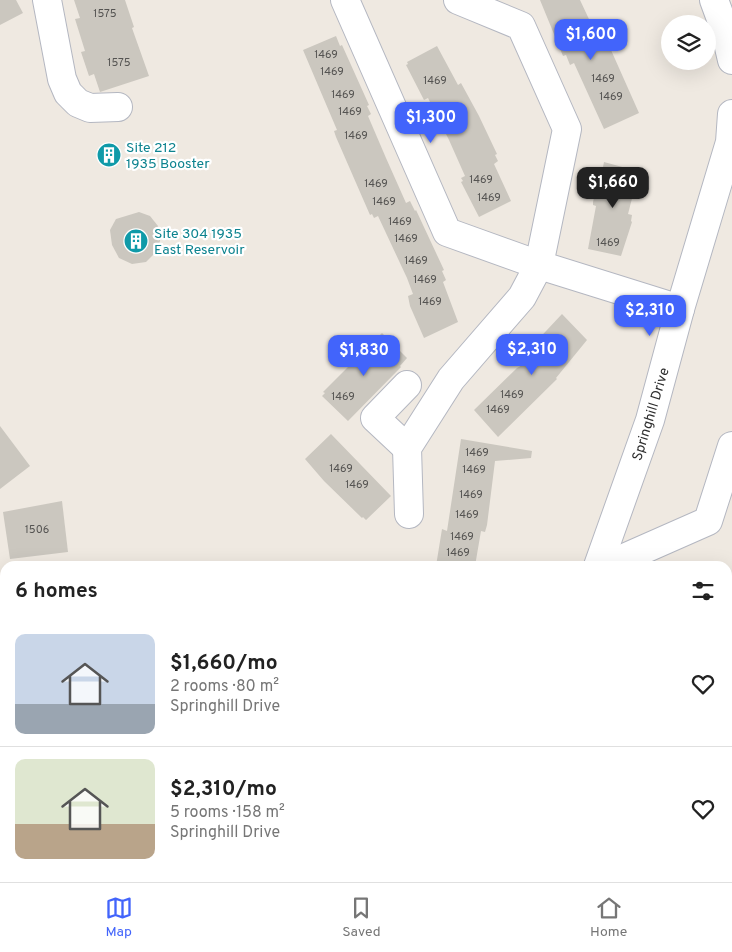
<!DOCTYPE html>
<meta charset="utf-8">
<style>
:root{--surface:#fff;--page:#f2f2f2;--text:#222;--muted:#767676;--line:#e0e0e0;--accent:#4264fb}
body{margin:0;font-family:Overpass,sans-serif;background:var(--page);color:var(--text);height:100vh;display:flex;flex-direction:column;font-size:19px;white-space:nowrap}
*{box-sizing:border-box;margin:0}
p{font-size:16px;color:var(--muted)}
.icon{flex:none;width:28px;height:28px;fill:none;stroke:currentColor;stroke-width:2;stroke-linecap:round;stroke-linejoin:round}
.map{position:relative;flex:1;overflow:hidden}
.drawer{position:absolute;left:0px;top:561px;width:732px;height:321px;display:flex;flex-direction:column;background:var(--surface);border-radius:15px 15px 0 0;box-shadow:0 5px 20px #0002}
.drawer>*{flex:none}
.tools{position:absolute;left:661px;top:15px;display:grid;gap:10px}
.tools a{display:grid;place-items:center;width:55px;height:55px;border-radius:50%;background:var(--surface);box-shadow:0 5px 20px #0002;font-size:25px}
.price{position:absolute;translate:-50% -42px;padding:0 11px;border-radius:10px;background:var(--accent);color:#fff;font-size:16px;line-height:32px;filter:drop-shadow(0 1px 2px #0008)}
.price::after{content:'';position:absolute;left:50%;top:30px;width:15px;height:11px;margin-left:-8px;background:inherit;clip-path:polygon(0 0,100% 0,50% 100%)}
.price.current{background:#222;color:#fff}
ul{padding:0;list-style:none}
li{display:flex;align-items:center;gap:15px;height:125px;padding:0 15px}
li+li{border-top:1px solid var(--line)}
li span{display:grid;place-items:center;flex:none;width:140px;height:100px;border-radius:10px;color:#555}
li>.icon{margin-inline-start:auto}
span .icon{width:60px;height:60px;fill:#fffc;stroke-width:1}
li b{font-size:21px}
h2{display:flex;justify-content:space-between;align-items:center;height:60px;padding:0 15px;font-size:21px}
.tabs{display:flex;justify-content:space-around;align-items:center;height:70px;border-top:1px solid var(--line);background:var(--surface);font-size:14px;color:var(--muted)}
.tabs a{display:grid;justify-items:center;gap:2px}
.tabs .current{color:var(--accent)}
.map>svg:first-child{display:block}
</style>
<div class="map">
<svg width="732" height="882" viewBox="0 0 732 882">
<rect width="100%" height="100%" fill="#efe9e1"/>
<path fill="#b6e59e" d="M0,727H5V878H226L228,882H0Z"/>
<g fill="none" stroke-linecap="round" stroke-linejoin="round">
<g stroke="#75cff0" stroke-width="7">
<path d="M0,825L5,826"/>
<path d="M116,878L124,882"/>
</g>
</g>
<g fill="#cbc7bf">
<path d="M0,0H16L23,13L0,25Z"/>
<path d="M74,0H125L134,27L132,28L149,76L100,92L94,74L89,76L81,52L85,51L75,19L80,18Z"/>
<path d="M540,0H580L603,49L607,47L609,51L611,50L639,113L604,129L574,63L570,65L566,55L563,56Z"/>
<path d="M336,36L340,46L342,45L369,105L367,106L371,114L368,116L386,158L406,203L410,201L415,211L416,210L444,270L442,271L446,280L443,282L458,322L424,338L410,306L408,296L413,294L407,278L378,216L374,218L372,214L370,215L336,137L334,131L337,130L303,50Z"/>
<path d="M437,46L458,85L461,83L479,116L497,154L495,155L498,161L494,164L511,201L479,217L461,182L463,181L461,178L465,176L449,140L428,98L424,100L406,65L408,64L407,62Z"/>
<path d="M604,162L637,171L635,178L637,179L628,214L632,215L631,221L632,222L621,256L588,249L596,206L593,205V202L601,167H603Z"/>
<path d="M139,212L150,216L158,226L161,236L158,250L146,262L132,264L119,258L112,245L110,230L116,219Z"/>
<path d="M562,314L587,340L556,378L557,379L498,437L474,410L517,368L524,364L533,353L531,347Z"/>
<path d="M382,333L407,358L400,366L401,367L348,421L322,396L325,393L323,392Z"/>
<path d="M0,426L30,466L0,489Z"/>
<path d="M331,434L391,496L366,520L363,517L362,518L324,481L305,459Z"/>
<path d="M461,439L532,451L531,458L495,461L487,525L485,532L481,531L475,566H436L442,529L447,531Z"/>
<path d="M62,501L68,552L10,559L3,512Z"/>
</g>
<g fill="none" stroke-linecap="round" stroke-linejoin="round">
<defs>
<g id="minor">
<path d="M47,0L62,79L68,93L78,103L90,108L118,107"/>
<path d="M345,0L447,232L539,265L680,309"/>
<path d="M714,0L725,30L732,60"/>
<path d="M407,448L375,418L407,385"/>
<path d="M409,514L407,448L451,379L522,297L539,265L567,129L521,26L458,0"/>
<path d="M598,566L650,420L680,309L730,142L732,114"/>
<path d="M606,566L708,521L732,446"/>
<path d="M728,834L732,835"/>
<path d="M551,878L552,882"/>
<path d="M623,878L626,882"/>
</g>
</defs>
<use href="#minor" stroke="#b4b7c1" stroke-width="30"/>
<use href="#minor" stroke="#fff" stroke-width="28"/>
</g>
<defs>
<symbol id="building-disc" viewBox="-11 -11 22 22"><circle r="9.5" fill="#0f9aa8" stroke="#fff"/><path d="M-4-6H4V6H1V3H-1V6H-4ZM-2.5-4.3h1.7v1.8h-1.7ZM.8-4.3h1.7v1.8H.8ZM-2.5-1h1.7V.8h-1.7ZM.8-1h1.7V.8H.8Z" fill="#fff"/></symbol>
</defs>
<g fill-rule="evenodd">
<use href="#building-disc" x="95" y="141" width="28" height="28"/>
<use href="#building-disc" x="122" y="227" width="28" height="28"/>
</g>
<g text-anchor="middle" stroke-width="4.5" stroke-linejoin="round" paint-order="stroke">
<g font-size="11" fill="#555452">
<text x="105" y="17">1575</text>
<text x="326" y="58">1469</text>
<text x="119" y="66">1575</text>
<text x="332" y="75">1469</text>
<text x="603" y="82">1469</text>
<text x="435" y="84">1469</text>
<text x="343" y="98">1469</text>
<text x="611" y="100">1469</text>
<text x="350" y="115">1469</text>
<text x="356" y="139">1469</text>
<text x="481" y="183">1469</text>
<text x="376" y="187">1469</text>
<text x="489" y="201">1469</text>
<text x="384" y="205">1469</text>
<text x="400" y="225">1469</text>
<text x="406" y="242">1469</text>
<text x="608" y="246">1469</text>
<text x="416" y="264">1469</text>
<text x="425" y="283">1469</text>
<text x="430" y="305">1469</text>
<text x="512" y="398">1469</text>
<text x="343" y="400">1469</text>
<text x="498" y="413">1469</text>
<text x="477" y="456">1469</text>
<text x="341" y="472">1469</text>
<text x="474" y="473">1469</text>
<text x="357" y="488">1469</text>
<text x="471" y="498">1469</text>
<text x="467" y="518">1469</text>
<text x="37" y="533">1506</text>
<text x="462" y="540">1469</text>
<text x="458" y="556">1469</text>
</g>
<g font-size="14" fill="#0d838f" stroke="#fff" text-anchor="start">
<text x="126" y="152">Site 212<tspan x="126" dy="16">1935 Booster</tspan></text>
<text x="154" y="238">Site 304 1935<tspan x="154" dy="16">East Reservoir</tspan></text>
</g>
<g font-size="14" fill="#2e2e2e" stroke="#fff">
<text transform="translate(650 414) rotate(-73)" y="5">Springhill Drive</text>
</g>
</g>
</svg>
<div class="tools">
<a><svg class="icon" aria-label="layers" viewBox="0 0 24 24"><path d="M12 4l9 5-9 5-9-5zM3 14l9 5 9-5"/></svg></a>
</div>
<b class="price" style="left:591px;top:61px">$1,600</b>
<b class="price" style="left:431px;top:144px">$1,300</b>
<b class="price current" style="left:613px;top:209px">$1,660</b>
<b class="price" style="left:650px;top:337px">$2,310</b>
<b class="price" style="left:532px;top:376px">$2,310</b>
<b class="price" style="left:364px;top:377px">$1,830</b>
<section class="drawer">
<h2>6 homes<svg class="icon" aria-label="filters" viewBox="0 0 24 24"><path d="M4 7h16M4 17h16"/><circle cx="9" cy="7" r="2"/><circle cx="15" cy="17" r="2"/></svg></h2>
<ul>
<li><span style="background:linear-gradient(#c9d6e8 70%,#9aa5b1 0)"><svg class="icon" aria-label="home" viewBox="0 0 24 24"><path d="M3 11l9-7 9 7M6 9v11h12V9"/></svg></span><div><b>$1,660/mo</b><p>2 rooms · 80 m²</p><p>Springhill Drive</p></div><svg class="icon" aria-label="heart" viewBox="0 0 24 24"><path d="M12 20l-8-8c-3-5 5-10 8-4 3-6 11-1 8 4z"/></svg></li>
<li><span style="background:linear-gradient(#dfe7d0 65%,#b9a48a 0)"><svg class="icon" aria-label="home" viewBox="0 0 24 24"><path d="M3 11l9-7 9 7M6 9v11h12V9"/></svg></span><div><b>$2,310/mo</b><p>5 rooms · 158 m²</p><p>Springhill Drive</p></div><svg class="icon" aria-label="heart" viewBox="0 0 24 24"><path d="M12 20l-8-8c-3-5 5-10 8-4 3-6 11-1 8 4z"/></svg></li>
</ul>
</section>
</div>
<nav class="tabs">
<a class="current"><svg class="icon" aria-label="map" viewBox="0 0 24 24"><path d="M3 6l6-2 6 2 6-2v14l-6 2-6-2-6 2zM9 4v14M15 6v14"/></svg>Map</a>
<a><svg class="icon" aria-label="saved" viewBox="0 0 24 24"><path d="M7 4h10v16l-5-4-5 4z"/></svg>Saved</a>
<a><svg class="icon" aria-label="home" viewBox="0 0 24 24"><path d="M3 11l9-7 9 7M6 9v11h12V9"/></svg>Home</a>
</nav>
